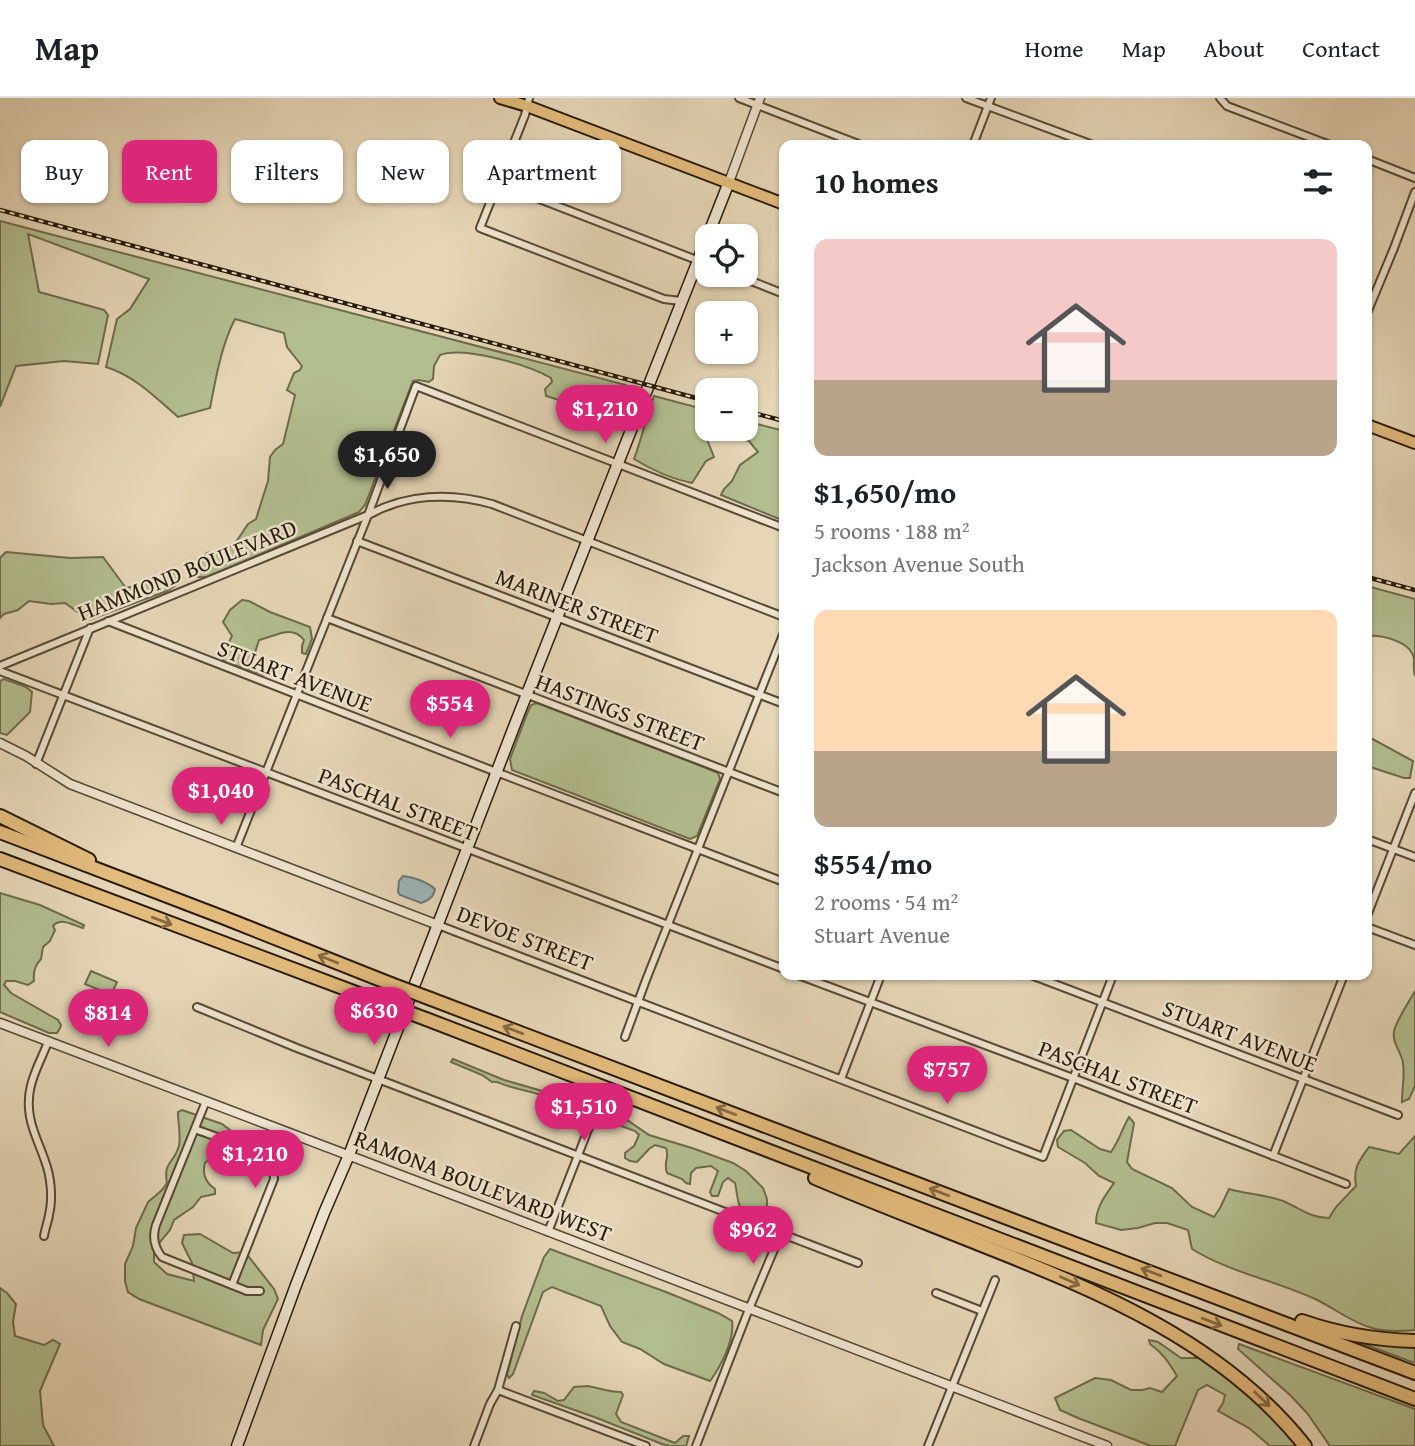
<!DOCTYPE html>
<meta charset="utf-8">
<style>
:root{--surface:#fff;--page:#f2f2f2;--text:#202124;--muted:#757577;--line:#e0e0e0;--accent:#db2777}
body{margin:0;font-family:"Gentium Book Plus",serif;background:var(--page);color:var(--text);height:100vh;display:flex;flex-direction:column;font-size:26px;white-space:nowrap}
*{box-sizing:border-box;margin:0}
p{font-size:23px;color:var(--muted)}
.icon{flex:none;width:38px;height:38px;fill:none;stroke:currentColor;stroke-width:2;stroke-linecap:round;stroke-linejoin:round}
.map{position:relative;flex:1;overflow:hidden}
.drawer{position:absolute;left:779px;top:42px;width:593px;height:840px;display:flex;flex-direction:column;background:var(--surface);border-radius:14px;box-shadow:0 2px 5px #0004}
.drawer>*{flex:none}
.guide{position:absolute;left:21px;top:42px;width:653px;height:63px;display:flex;gap:14px}
.tools{position:absolute;left:695px;top:126px;display:grid;gap:14px}
.tools a{display:grid;place-items:center;width:63px;height:63px;border-radius:14px;background:var(--surface);box-shadow:0 2px 5px #0004;font-size:35px}
.price{position:absolute;translate:-50% -60px;padding:0 16px;border-radius:24px;background:var(--accent);color:#fff;font-size:23px;line-height:46px;filter:drop-shadow(0 2px 4px #0008)}
.price::after{content:'';position:absolute;left:50%;top:42px;width:21px;height:16px;margin-left:-10px;background:inherit;clip-path:polygon(0 0,100% 0,50% 100%)}
.price.selected{background:#222;color:#fff}
ul{padding:0;list-style:none}
li{display:grid;align-content:center;gap:14px;height:371px;padding:0 35px}
li span{display:grid;place-items:center;height:217px;border-radius:14px;color:#555}
li>.icon{margin-inline-start:auto}
span .icon{width:126px;height:126px;fill:#fffc;stroke-width:1}
li b{font-size:30px}
h2{display:flex;justify-content:space-between;align-items:center;height:84px;padding:0 35px;font-size:30px}
.pill{padding:0 24px;border-radius:14px;background:var(--surface);box-shadow:0 2px 5px #0004;font-size:24px;line-height:63px}
.pill.selected{background:var(--accent);color:#fff}
header{display:flex;align-items:center;gap:42px;box-sizing:border-box;height:98px;padding:0 35px;background:var(--surface);border-bottom:2px solid var(--line)}
header strong{font-size:33px}
nav{display:flex;gap:38px;margin-inline-start:auto;font-size:24px}
.map>svg:first-child{display:block}
</style>
<header>
<strong>Map</strong>
<nav><a>Home</a><a>Map</a><a>About</a><a>Contact</a></nav>
</header>
<div class="map">
<svg width="1415" height="1348" viewBox="0 0 1415 1348">
<rect width="100%" height="100%" fill="#e6d6b7"/>
<filter id="stains"><feTurbulence type="fractalNoise" baseFrequency=".00286" numOctaves="4"/><feColorMatrix values="0 0 0 0 .2 0 0 0 0 .09 0 0 0 0 .02 0 0 0 .5 -.17"/></filter>
<radialGradient id="worn" r=".72"><stop offset=".6" stop-color="#630" stop-opacity="0"/><stop offset="1" stop-color="#630" stop-opacity=".3"/></radialGradient>
<g fill="#b3be90" stroke="#6d6c4c" stroke-width="2">
<path d="M0,123L626,287L627,291L618,294L609,293C605,296 602,302 597,305C580,315 563,302 546,298L545,291L552,284L551,280C529,267 464,248 440,257L434,268L433,281L429,284L419,282L413,283L365,407L359,414L207,479H198L193,476L194,471L207,455L226,452L236,444L248,426L256,421L268,383L270,359L275,352L283,346L295,297L287,292L294,275L300,272L302,268L287,249L284,235L235,221C221,248 216,280 210,310L178,319C156,300 135,278 106,269L117,221L130,211L149,181L28,136L39,194L104,212L108,217L98,266L64,263L16,268L0,309Z"/>
<path d="M654,298L707,312V331H746V323L784,333V423L721,397L724,391L732,383L740,367L758,354L749,343L713,333L706,339L714,359L706,363L692,385C671,381 652,372 634,361C642,340 646,319 654,298Z"/>
<path d="M6,454L70,460L103,459L126,490C143,487 158,476 175,475L178,479L179,485L167,493L89,522L65,505L51,506L29,503L18,512L4,516L0,520V460Z"/>
<path d="M1367,488L1415,501V578C1413,572 1414,568 1414,561C1411,543 1382,537 1367,538Z"/>
<path d="M242,502L249,503L270,514L310,529L312,541L306,556L302,555V548L304,542C292,526 276,538 259,542L253,561L254,566L264,574V577L225,564L221,560L219,555L229,544L232,538L223,524L230,512Z"/>
<path d="M4,581L26,589L32,594L30,614L7,637L0,635V583Z"/>
<path d="M537,605L701,668L718,675L720,681L697,738L690,741L512,672L510,661L527,616L531,607Z"/>
<path d="M1367,638L1413,663L1410,680H1404L1367,668Z"/>
<path d="M0,795L40,807L84,827L83,830C73,827 61,819 53,828L55,832L50,843L43,849L41,861C35,867 33,874 34,883L28,887L15,883H6L4,887L11,895L58,922L61,927L60,930L57,935H49L0,914Z"/>
<path d="M91,873L117,884L111,897L85,886Z"/>
<path d="M1415,893V988L1409,1001L1402,1004C1402,991 1405,977 1403,965C1401,953 1392,946 1394,933C1397,921 1409,904 1415,893Z"/>
<path d="M453,961L504,982L549,995L571,1007L590,1008L601,1011L627,1022L649,1037L695,1051L733,1065L746,1073L763,1090L767,1101V1113L762,1117C734,1115 740,1107 735,1085L728,1080L723,1084L718,1098H712L710,1094L718,1073L711,1068L696,1070L691,1075L690,1086L686,1085L682,1081L667,1075C663,1064 670,1059 666,1050L655,1047L649,1051L637,1064L630,1063L625,1060V1055L634,1048L639,1037L635,1033L605,1022L596,1017L579,1016L568,1011H558C540,991 531,996 508,988C501,986 498,983 492,984L482,977L451,964Z"/>
<path d="M182,1012L222,1026L234,1035L235,1041L226,1039C218,1048 214,1058 205,1065C202,1076 206,1085 215,1091V1096L201,1099L193,1109L174,1122L170,1132L160,1144L154,1156V1164L167,1176L194,1183L192,1165L182,1145L184,1137L200,1136L233,1155L245,1154L274,1191L278,1201L263,1232L261,1247L139,1201L128,1194L125,1183V1166L133,1148L136,1130L148,1104L162,1092L167,1085C163,1063 174,1066 179,1048C181,1038 178,1026 178,1014Z"/>
<path d="M1129,1019L1134,1025L1127,1064L1132,1071L1172,1090L1192,1109L1214,1119L1220,1110L1229,1091C1246,1096 1268,1097 1283,1103C1300,1110 1310,1120 1329,1120L1336,1109L1356,1088C1353,1069 1359,1063 1369,1049L1399,1056L1415,1038V1232C1401,1233 1386,1234 1372,1230C1350,1224 1333,1209 1313,1200C1273,1182 1229,1174 1192,1151L1188,1132L1167,1125H1155L1138,1130L1121,1132L1096,1125C1096,1109 1105,1098 1114,1085L1099,1078L1085,1065L1058,1049L1057,1042L1064,1033L1071,1032L1100,1051L1111,1054C1119,1043 1122,1031 1129,1019Z"/>
<path d="M550,1151L666,1194L718,1215L732,1223C735,1241 721,1268 710,1283L664,1266L640,1251L622,1244L610,1228L601,1208L552,1189L543,1194L513,1276L509,1280L507,1276L522,1218L544,1159Z"/>
<path d="M0,1190L7,1195L16,1206L13,1224L15,1238L44,1247L53,1242L60,1246L40,1293L43,1327L54,1348H0Z"/>
<path d="M1149,1242L1158,1244L1181,1260H1206L1225,1273L1303,1348H1270L1249,1330L1218,1313L1223,1305L1225,1297L1207,1287L1198,1292L1175,1348H1151L1078,1320L1060,1312L1055,1300L1095,1280L1111,1282L1131,1292H1142L1150,1290L1162,1294L1177,1278C1169,1265 1163,1255 1150,1246Z"/>
<path d="M1353,1242L1415,1245V1265Z"/>
<path d="M1239,1246L1415,1311V1348H1330L1307,1315L1290,1297L1238,1251Z"/>
<path d="M588,1288C599,1290 609,1294 621,1294L623,1297L616,1316L621,1324L675,1345L683,1338H689L686,1348H670L662,1346L597,1320L532,1297L534,1293L544,1295L558,1303L564,1302L574,1289Z"/>
</g>
<path fill="#9db6bb" stroke="#6e7873" stroke-width="2" d="M403,778C414,779 427,784 435,791C433,800 429,802 421,805L400,797L398,794L399,783Z"/>
<g fill="none" stroke-linecap="round" stroke-linejoin="round">
<defs>
<g id="minor">
<path d="M529,0L525,17L480,130L664,201L681,203"/>
<path d="M739,0L861,47"/>
<path d="M966,0L1093,47"/>
<path d="M1220,0L1227,8L1330,47"/>
<path d="M973,47L991,0"/>
<path d="M1367,61L1415,80"/>
<path d="M498,85L707,166"/>
<path d="M736,177L784,196"/>
<path d="M1367,215L1394,150L1415,94"/>
<path d="M357,443L784,606"/>
<path d="M327,520L784,695"/>
<path d="M108,523L491,672L784,784"/>
<path d="M0,568L368,417C406,396 450,394 492,406L784,519"/>
<path d="M0,573L784,871"/>
<path d="M36,666L90,530"/>
<path d="M1367,741L1415,759"/>
<path d="M236,750L368,417L416,288L784,430"/>
<path d="M1367,818L1415,695"/>
<path d="M438,827L1043,1059L1113,877"/>
<path d="M1367,829L1415,847"/>
<path d="M798,877L1073,980L1346,1086"/>
<path d="M1031,877L1398,1017"/>
<path d="M197,909L297,950L858,1165"/>
<path d="M625,939L646,882L784,534"/>
<path d="M841,981L881,877"/>
<path d="M206,1003L156,1127C152,1139 154,1149 162,1159L247,1193H260"/>
<path d="M195,1031C210,1037 262,1053 270,1065C273,1070 274,1076 274,1081L232,1187"/>
<path d="M1273,1058L1344,877"/>
<path d="M548,1134L593,1019"/>
<path d="M44,1138C45,1131 48,1124 49,1117C53,1100 51,1079 45,1063C38,1042 27,1024 29,1000C30,981 41,962 48,944"/>
<path d="M936,1195L982,1213"/>
<path d="M498,1292L646,1348"/>
<path d="M474,1348L490,1306L498,1292L516,1228"/>
<path d="M696,1348L749,1211L781,1135"/>
<path d="M928,1348L995,1182"/>
</g>
<g id="tertiary">
<path d="M729,84L760,0"/>
<path d="M0,645L26,658L70,686L438,827"/>
<path d="M0,925L490,1111L1107,1348"/>
</g>
<path id="secondary" d="M237,1348L296,1187L324,1115L349,1057L517,621L729,84"/>
<g id="primary">
<path d="M500,0L527,8L784,106"/>
<path d="M1367,327L1415,345"/>
</g>
<g id="motorway">
<path d="M0,718L89,762"/>
<path d="M0,734L222,819L391,886"/>
<path d="M0,761L383,905"/>
<path d="M431,901L1415,1275"/>
<path d="M426,921L1415,1301"/>
<path d="M815,1080C869,1103 924,1124 979,1146C1098,1193 1223,1244 1305,1348"/>
<path d="M1302,1223C1339,1236 1376,1242 1415,1243"/>
</g>
</defs>
<use href="#minor" stroke="#574933" stroke-width="10"/>
<use href="#tertiary" stroke="#574933" stroke-width="11"/>
<use href="#secondary" stroke="#271a07" stroke-width="13"/>
<use href="#primary" stroke="#271a07" stroke-width="14"/>
<use href="#motorway" stroke="#271a07" stroke-width="16"/>
<use href="#minor" stroke="#efe4d0" stroke-width="6"/>
<use href="#tertiary" stroke="#efe4d0" stroke-width="8"/>
<use href="#secondary" stroke="#efe4d0" stroke-width="10"/>
<use href="#primary" stroke="#e3bb7c" stroke-width="10"/>
<use href="#motorway" stroke="#e3bb7c" stroke-width="12"/>
<defs>
<g id="rail">
<path d="M0,112L707,303"/>
<path d="M746,313L784,323"/>
<path d="M1367,479L1415,492"/>
</g>
</defs>
<use href="#rail" stroke="#271a07" stroke-width="4.5"/>
<use href="#rail" stroke="#efe4d0" stroke-width="2" stroke-dasharray="5" stroke-linecap="butt"/>
<defs>
<g id="motorway-bridge">
<path d="M391,886L431,901"/>
<path d="M383,905L426,921"/>
</g>
</defs>
<use href="#motorway-bridge" stroke="#271a07" stroke-width="16" stroke-linecap="butt"/>
<use href="#motorway-bridge" stroke="#e3bb7c" stroke-width="12"/>
</g>
<defs><path id="oneway-shaft" d="M-6 0H5M1.5-3L5.5 0L1.5 3" fill="none" stroke-width="1.6" stroke-linecap="round" stroke-linejoin="round" transform="scale(1.75)"/></defs>
<g stroke="#856a42">
<use href="#oneway-shaft" transform="translate(162 823) rotate(21)"/>
<use href="#oneway-shaft" transform="translate(328 861) rotate(-158)"/>
<use href="#oneway-shaft" transform="translate(513 932) rotate(-159)"/>
<use href="#oneway-shaft" transform="translate(726 1013) rotate(-159)"/>
<use href="#oneway-shaft" transform="translate(939 1094) rotate(-159)"/>
<use href="#oneway-shaft" transform="translate(1151 1174) rotate(-159)"/>
<use href="#oneway-shaft" transform="translate(1070 1183) rotate(24)"/>
<use href="#oneway-shaft" transform="translate(1212 1224) rotate(21)"/>
<use href="#oneway-shaft" transform="translate(1262 1301) rotate(44)"/>
</g>
<g text-anchor="middle" stroke-width="5" stroke-linejoin="round" paint-order="stroke">
<g font-size="23" fill="#271a07" stroke="#efe4d0">
<text transform="translate(187 472) rotate(-22)" y="8">HAMMOND BOULEVARD</text>
<text transform="translate(577 508) rotate(21)" y="8">MARINER STREET</text>
<text transform="translate(295 578) rotate(21)" y="8">STUART AVENUE</text>
<text transform="translate(620 614) rotate(21)" y="8">HASTINGS STREET</text>
<text transform="translate(398 706) rotate(21)" y="8">PASCHAL STREET</text>
<text transform="translate(525 840) rotate(21)" y="8">DEVOE STREET</text>
<text transform="translate(1240 938) rotate(21)" y="8">STUART AVENUE</text>
<text transform="translate(1118 979) rotate(21)" y="8">PASCHAL STREET</text>
<text transform="translate(483 1088) rotate(21)" y="8">RAMONA BOULEVARD WEST</text>
</g>
</g>
<rect width="100%" height="100%" filter="url(#stains)"/>
<rect width="100%" height="100%" fill="url(#worn)"/>
</svg>
<div class="tools">
<a><svg class="icon" aria-label="locate" viewBox="0 0 24 24"><circle cx="12" cy="12" r="6"/><path d="M12 2v4M12 18v4M2 12h4M18 12h4"/></svg></a>
<a>+</a>
<a>−</a>
</div>
<b class="price" style="left:605px;top:347px">$1,210</b>
<b class="price selected" style="left:387px;top:393px">$1,650</b>
<b class="price" style="left:450px;top:642px">$554</b>
<b class="price" style="left:221px;top:729px">$1,040</b>
<b class="price" style="left:374px;top:949px">$630</b>
<b class="price" style="left:108px;top:951px">$814</b>
<b class="price" style="left:947px;top:1008px">$757</b>
<b class="price" style="left:584px;top:1045px">$1,510</b>
<b class="price" style="left:255px;top:1092px">$1,210</b>
<b class="price" style="left:753px;top:1168px">$962</b>
<div class="guide">
<a class="pill">Buy</a>
<a class="pill selected">Rent</a>
<a class="pill">Filters</a>
<a class="pill">New</a>
<a class="pill">Apartment</a>
</div>
<section class="drawer">
<h2>10 homes<svg class="icon" aria-label="filters" viewBox="0 0 24 24"><path d="M4 7h16M4 17h16"/><circle cx="9" cy="7" r="2"/><circle cx="15" cy="17" r="2"/></svg></h2>
<ul>
<li><span style="background:linear-gradient(#f6c9c9 65%,#b9a48a 0)"><svg class="icon" aria-label="home" viewBox="0 0 24 24"><path d="M3 11l9-7 9 7M6 9v11h12V9"/></svg></span><div><b>$1,650/mo</b><p>5 rooms · 188 m²</p><p>Jackson Avenue South</p></div></li>
<li><span style="background:linear-gradient(#ffd9b3 65%,#b9a48a 0)"><svg class="icon" aria-label="home" viewBox="0 0 24 24"><path d="M3 11l9-7 9 7M6 9v11h12V9"/></svg></span><div><b>$554/mo</b><p>2 rooms · 54 m²</p><p>Stuart Avenue</p></div></li>
</ul>
</section>
</div>
